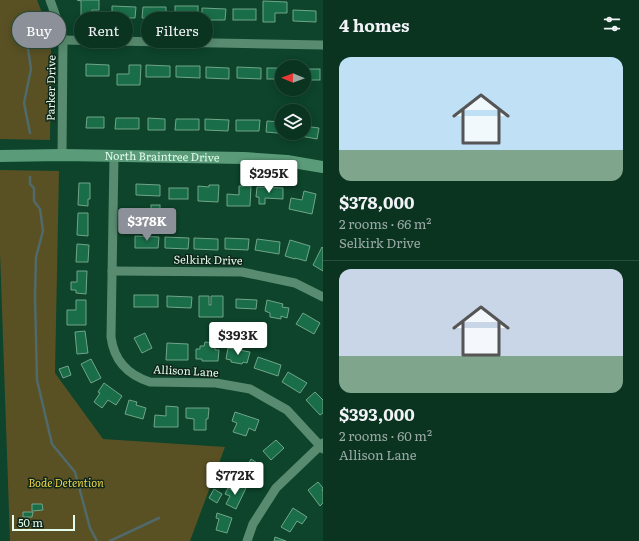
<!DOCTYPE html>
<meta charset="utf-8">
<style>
:root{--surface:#0a3320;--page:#133b29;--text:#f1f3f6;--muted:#99aaa5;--line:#2a4e3e;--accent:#8c9099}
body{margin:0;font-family:Literata,serif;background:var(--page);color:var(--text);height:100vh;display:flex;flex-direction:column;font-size:15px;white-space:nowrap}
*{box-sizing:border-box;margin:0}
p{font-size:13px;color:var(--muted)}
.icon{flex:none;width:22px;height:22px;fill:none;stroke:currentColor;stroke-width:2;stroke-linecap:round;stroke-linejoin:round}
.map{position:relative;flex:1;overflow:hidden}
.sheet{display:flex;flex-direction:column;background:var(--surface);width:316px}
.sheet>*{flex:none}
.guide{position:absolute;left:12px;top:12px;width:251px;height:36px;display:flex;gap:8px}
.needle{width:26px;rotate:271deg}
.fabs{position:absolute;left:275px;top:60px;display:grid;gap:8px}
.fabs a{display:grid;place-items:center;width:36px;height:36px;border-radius:50%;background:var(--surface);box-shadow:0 2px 10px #0003,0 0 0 1px var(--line);font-size:20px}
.scale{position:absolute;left:12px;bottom:10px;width:63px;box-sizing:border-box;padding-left:4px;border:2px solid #e2fdec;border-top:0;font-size:11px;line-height:14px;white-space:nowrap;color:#e2fdec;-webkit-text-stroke:3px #10251a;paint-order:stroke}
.price{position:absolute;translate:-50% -34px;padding:0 9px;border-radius:4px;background:#fff;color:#222;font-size:13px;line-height:26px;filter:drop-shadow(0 1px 2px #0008)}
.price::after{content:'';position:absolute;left:50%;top:24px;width:12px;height:9px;margin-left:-6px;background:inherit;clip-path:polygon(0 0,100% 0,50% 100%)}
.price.selected{background:var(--accent);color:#fff}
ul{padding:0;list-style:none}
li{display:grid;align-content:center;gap:8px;height:212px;padding:0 16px}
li+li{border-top:1px solid var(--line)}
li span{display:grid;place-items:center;height:124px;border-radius:12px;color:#555}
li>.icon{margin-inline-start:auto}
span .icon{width:72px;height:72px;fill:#fffc;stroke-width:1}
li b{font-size:17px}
h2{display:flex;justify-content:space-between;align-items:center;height:48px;padding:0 16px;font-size:17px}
.tag{padding:0 14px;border-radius:18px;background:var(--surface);box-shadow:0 2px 10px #0003,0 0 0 1px var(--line);font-size:14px;line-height:36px}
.tag.selected{background:var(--accent);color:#fff}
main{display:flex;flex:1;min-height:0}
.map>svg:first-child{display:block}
</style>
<main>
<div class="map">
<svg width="323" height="541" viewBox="0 0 323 541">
<rect width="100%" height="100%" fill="#0d442b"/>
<g fill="#595124">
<path d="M0,0H37L48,28L51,43L50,140L0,139Z"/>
<path d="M0,170L59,171L55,373L103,439L225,447L190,541H10L0,252Z"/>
</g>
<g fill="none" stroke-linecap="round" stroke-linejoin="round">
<g stroke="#506969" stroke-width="2.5">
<path d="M27,42L31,69L24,103L30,133"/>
<path d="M30,177V184L34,188V201L40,209L43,231L36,257L35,296L37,380L52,444L75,472L90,528L97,541"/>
<path d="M110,541L159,518"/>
</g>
</g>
<g fill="#196d48" stroke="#71a588">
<path d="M77,0H99V10H92V18L81,17V1Z"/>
<path d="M263,1L287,2V13H275V22H263Z"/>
<path d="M112,6L136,7L135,18H112Z"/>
<rect x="175" y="6" width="23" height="11"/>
<path d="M143,7H166V18H142Z"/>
<path d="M202,8L226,9L225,20H202Z"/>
<rect x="233" y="9" width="23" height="11"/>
<path d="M293,10L316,11V22L293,21Z"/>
<path d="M86,64L109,65V76H86Z"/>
<path d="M129,65H141L140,85H117V74H129Z"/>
<path d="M146,65L170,66V77H146Z"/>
<path d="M176,66H200V78L176,77Z"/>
<path d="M206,67L229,68V79L206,78Z"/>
<path d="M237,67L261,68V79L237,78Z"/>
<rect x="267" y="68" width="15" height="11"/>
<rect x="304" y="69" width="16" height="11"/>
<path d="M87,117H104V128H86Z"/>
<path d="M116,118H139V129H115Z"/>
<path d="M148,118L165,119V130H148Z"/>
<path d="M176,119H199V130H175Z"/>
<path d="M205,119L229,120L228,131L205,130Z"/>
<path d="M236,120H260L259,131H236Z"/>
<path d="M267,121L282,122V133L288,134L266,132Z"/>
<path d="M304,126L319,128L317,139L295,135V133H304Z"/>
<path d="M79,183H90V199H88V206L78,205Z"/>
<path d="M136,184L160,185V196L136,195Z"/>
<path d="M209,185H219L218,202L198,201V186L209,187Z"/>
<path d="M239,186H251L250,206H227V194L239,195Z"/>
<path d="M257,187L283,188V199L265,198V204H259V197H256Z"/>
<rect x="169" y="188" width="19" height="11"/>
<path d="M304,191L316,194L312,214L289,209L291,198L302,200Z"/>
<rect x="151" y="205" width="9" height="9"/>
<path d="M78,213H88V236L77,235Z"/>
<path d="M135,236L159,237L158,248H135Z"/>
<path d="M165,237L189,238L188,249L165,248Z"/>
<path d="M194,238L218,239V250L194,249Z"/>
<path d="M225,238L249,239L248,250L225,249Z"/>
<path d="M257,239L280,242L279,254L255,250Z"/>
<path d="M290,240L310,246L306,261L295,258V259L285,256Z"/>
<path d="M77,244L89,245L88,262H76Z"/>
<path d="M322,247L323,248V271L313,265Z"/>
<path d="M77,271H87L86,294L76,293V290H71V282H77Z"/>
<rect x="134" y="295" width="24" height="12"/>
<path d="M167,296L192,297L191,308L167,307Z"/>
<path d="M199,296H209V305H211V296H223V317H199Z"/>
<path d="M236,299L257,300L256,309L236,308Z"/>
<path d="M76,300H86V325H67V310H76Z"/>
<path d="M267,300L283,304L282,307L289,308L287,318L281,316V319L270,317V313L265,311Z"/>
<path d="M303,313L320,323L314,334L296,324Z"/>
<path d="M85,331L88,353L77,354L75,332Z"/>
<path d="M145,333L152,348L142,353L134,338Z"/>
<path d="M205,342L215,343V350H219L218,361H202V359H196V349H200V346H204Z"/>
<path d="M167,343L188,344V360H166Z"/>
<path d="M228,348L250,352L247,363L243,362L242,364L231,362V360L226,359Z"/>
<path d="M258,357L281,365L278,376L254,368Z"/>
<path d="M91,359L101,378L91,383L81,364Z"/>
<path d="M68,366L71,375L63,378L59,369Z"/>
<path d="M288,372L307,383L300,393L282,382Z"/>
<path d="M104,383L122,396L116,405L108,400L102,408L94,402L100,393L98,392Z"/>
<path d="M315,392L323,400V413L320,415L306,400Z"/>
<path d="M129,400L137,402L136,405L146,408L143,419L125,414Z"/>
<path d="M166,406L178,407V427H154L155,415L166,416Z"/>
<path d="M186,408H209L208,419H206V430H194V419L186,418Z"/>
<path d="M235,412L259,420L255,431L249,428L246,436L233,432L237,423L232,421Z"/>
<path d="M276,440L284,448L271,460L263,451Z"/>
<path d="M251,459L262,466L253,483L242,476Z"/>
<path d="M318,482L323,488L322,490L323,491V503L320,506L308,490Z"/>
<path d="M237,484L246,488L236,509L226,504L230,496L225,494L228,488L233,491Z"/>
<path d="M214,489L222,494L217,503L209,498Z"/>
<path d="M32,504H42L43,510L32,511Z"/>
<path d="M293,508L307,517L302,524L297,521L290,532L281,527Z"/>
<path d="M23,512H33L32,517H23Z"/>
<path d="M217,513L232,518L227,533L216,530L219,519L216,518Z"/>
<path d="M275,537L286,541H274Z"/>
</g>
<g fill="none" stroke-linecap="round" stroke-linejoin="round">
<g stroke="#588b6f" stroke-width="9">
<path d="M50,0L59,25L63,40L62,155"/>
<path d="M63,40L323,45"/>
<path d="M114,156L111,337C114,361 128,375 150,382L216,383L250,389L287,410L323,449"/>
<path d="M112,271L242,272L295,283L323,297"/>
<path d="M247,541L253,524L276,488L323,443"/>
</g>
<path stroke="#5a9b79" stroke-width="12" id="s1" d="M0,156L62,155L244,158L287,161L323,167"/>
</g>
<g text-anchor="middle" stroke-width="3" stroke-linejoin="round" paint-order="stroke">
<g font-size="11" fill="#e2fdec" stroke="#10251a">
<text transform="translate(51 88) rotate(-89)" y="4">Parker Drive</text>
<text dy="4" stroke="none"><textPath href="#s1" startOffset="162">North Braintree Drive</textPath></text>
<text transform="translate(208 260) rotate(1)" y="4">Selkirk Drive</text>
<text transform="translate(186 371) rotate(3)" y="4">Allison Lane</text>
</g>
<g font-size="11" font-style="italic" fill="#ecd449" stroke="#10251a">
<text x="66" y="487">Bode Detention</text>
</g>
</g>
</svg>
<div class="fabs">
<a><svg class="needle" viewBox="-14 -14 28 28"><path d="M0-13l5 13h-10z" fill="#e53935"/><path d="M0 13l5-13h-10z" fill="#99aaa5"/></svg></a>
<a><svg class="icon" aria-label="layers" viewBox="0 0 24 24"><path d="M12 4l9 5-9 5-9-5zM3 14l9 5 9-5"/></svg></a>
</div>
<div class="scale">50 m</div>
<b class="price" style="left:269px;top:194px">$295K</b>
<b class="price selected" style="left:147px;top:242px">$378K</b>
<b class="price" style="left:238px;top:356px">$393K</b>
<b class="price" style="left:235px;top:496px">$772K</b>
<div class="guide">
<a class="tag selected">Buy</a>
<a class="tag">Rent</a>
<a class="tag">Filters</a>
</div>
</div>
<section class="sheet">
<h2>4 homes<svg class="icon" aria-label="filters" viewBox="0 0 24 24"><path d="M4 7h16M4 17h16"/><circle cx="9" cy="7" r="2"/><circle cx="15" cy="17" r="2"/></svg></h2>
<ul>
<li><span style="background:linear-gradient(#bfe0f5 75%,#7fa58c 0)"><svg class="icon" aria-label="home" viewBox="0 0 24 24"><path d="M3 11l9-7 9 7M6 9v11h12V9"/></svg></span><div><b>$378,000</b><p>2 rooms · 66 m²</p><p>Selkirk Drive</p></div></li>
<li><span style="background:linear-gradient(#c9d6e8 70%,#7fa58c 0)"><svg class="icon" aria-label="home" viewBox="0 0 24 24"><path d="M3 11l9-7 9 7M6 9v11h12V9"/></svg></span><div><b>$393,000</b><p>2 rooms · 60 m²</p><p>Allison Lane</p></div></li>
</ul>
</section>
</main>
